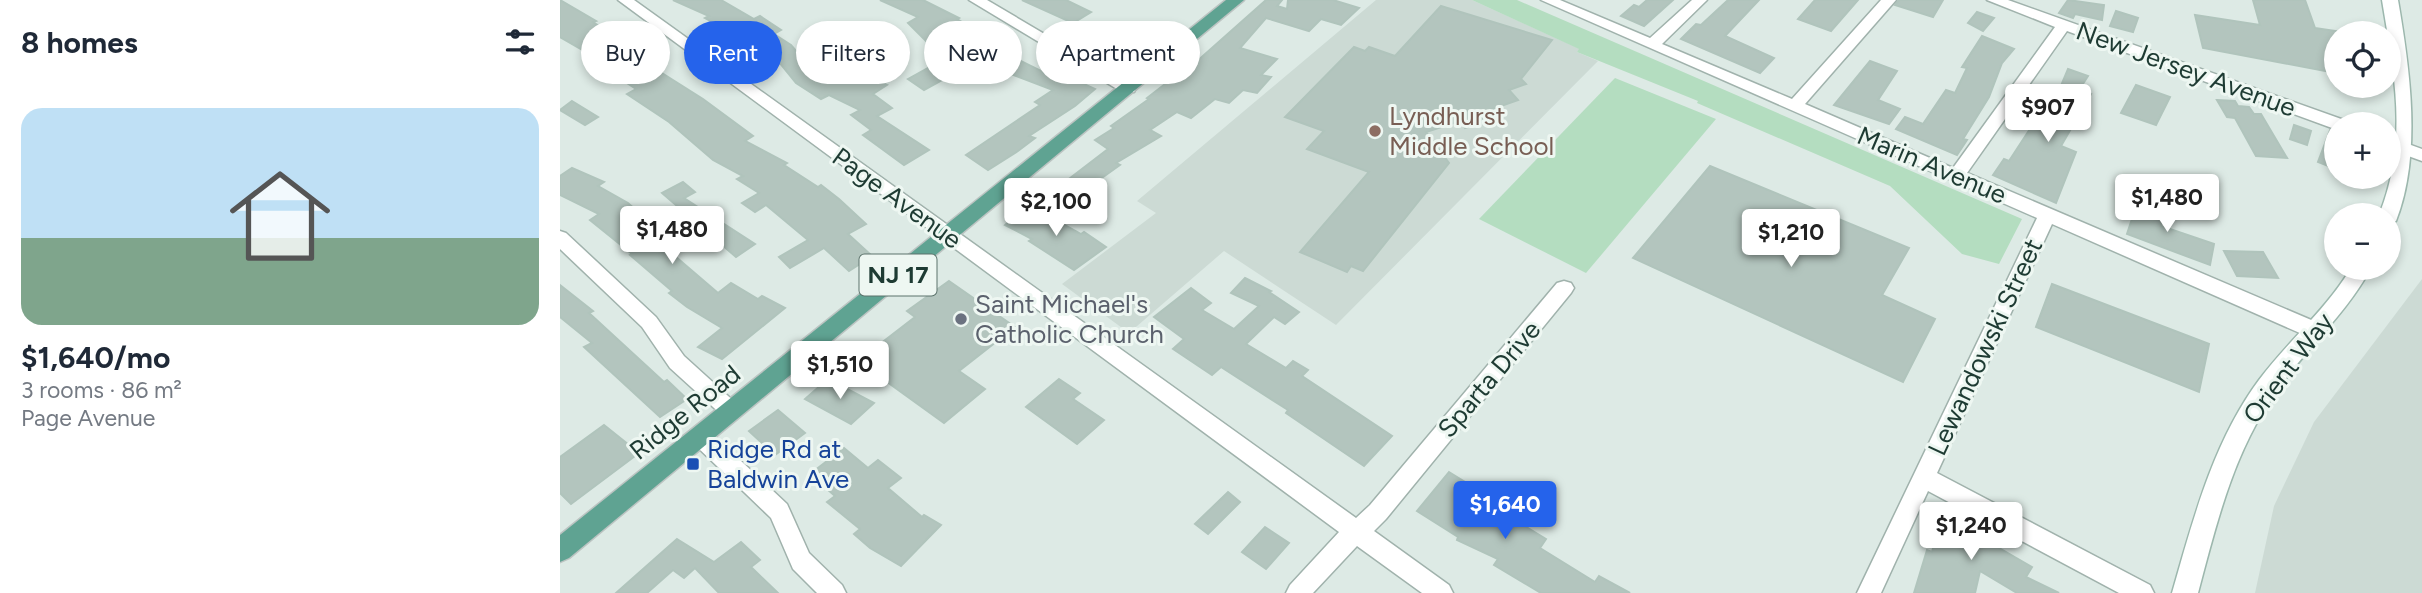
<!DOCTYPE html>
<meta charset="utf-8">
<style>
:root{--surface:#fff;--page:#f2f2f3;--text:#1f2937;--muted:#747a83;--line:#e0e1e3;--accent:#2563eb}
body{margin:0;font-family:Figtree,sans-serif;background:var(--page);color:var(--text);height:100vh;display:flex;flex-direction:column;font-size:26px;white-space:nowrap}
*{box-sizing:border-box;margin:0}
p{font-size:23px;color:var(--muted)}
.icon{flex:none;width:38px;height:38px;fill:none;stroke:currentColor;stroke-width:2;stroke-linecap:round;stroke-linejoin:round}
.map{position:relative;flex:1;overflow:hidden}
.sheet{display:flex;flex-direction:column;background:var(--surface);width:560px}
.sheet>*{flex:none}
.guide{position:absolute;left:21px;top:21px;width:665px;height:63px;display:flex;gap:14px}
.fabs{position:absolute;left:1764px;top:21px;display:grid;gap:14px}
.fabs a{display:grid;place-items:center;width:77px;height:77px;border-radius:50%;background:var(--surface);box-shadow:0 4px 10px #0003;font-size:35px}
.price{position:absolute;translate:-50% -60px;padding:0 16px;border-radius:7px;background:#fff;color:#222;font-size:23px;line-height:46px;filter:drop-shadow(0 2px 4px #0008)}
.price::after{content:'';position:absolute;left:50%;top:42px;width:21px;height:16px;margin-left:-10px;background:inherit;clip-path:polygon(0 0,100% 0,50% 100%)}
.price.selected{background:var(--accent);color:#fff}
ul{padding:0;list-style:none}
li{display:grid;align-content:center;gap:14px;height:371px;padding:0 21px}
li+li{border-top:2px solid var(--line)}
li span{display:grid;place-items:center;height:217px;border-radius:21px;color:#555}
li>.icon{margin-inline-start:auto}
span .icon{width:126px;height:126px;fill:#fffc;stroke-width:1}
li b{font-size:30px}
h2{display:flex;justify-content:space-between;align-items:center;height:84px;padding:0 21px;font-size:30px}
.pill{padding:0 24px;border-radius:32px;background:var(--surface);box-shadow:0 4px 10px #0003;font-size:24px;line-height:63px}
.pill.selected{background:var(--accent);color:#fff}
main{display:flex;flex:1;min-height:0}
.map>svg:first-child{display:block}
</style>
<main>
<section class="sheet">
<h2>8 homes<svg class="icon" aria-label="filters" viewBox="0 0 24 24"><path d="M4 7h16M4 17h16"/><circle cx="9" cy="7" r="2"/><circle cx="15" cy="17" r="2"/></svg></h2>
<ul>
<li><span style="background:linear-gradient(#bfe0f5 60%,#7fa58c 0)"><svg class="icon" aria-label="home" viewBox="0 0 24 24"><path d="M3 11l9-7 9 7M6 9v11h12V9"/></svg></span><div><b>$1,640/mo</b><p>3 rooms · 86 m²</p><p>Page Avenue</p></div></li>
</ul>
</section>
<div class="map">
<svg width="1862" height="593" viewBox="0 0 1862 593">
<rect width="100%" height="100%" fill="#ddeae5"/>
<g fill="#ccdad4">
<path d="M816,0H912L1020,49L1017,52L1038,61L776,325L664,251L569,333L502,284L596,213L577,201Z"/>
<path d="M1862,279V593H1695L1714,506L1754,422Z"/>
</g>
<g fill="#b4ddc0">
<path d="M912,0H957L1462,219L1439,264L1402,254L1330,186L1137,103L1138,101L1017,52L1019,49Z"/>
<path d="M1055,78L1156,119L1026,273L919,219Z"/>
</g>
<g fill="#b3c5be" stroke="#b0c4bc" stroke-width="2">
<path d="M0,0L36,21L33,22L58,39L88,55L99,65L94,68L143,99L193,136L185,141L227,163L224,165L258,187L261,185L279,199L306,224L288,234L312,256L289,271L264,248L230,268L219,257L248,240L206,205L195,212L182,203L199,193L177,179L183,176L153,160L109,122L67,94L76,89L58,77L64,74L0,37Z"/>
<path d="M113,0H161L194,19L200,16L221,30L214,34L231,45L260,79L281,67L302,81L309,77L327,85L313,94L332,108L317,116L369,150L344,165L303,135L311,130L291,115L300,110L269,95L261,99L236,83L211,52L202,57L164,34L169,31L145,18L149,16Z"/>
<path d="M320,0H363L399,18L397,19L432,40L429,42L449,55L489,75L495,71L535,89L515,106L469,136L475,138L458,151L428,170L406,155L480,105L475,102L493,90L451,74L442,80L411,64L364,90L348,79L384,59L348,23L358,17Z"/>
<path d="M462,0H506L531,12L513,23Z"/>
<path d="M706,0H722L717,6L727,9L728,0H773L799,8L781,25L761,19L749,31L706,18L680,48L717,59L701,75L711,77L697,93L683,90L669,103L655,99L631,118L617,112L590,130L601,136L556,163L560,165L532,185L535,187L519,200L497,188L548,149L535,140L554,128L551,126L589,99L587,98L623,70L626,71Z"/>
<path d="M1087,0H1113L1084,26L1061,16L1074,5L1079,7Z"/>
<path d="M1168,0H1199L1165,36L1214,58L1200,73L1121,39L1136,24L1141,25Z"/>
<path d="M1255,0H1298L1271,31L1238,19Z"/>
<path d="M1339,0H1383L1373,17L1335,5Z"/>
<path d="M1508,0L1544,5L1542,20L1515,14L1513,18L1499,13Z"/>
<path d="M1693,0H1745L1755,28L1776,31V73L1643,48L1635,15L1700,25Z"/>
<path d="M881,6L992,40L961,79L966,84L949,90L958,100L918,114L924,121L905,128L900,121L866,132L889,163L803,271L791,266L787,272L740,252L809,172L747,149L764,131L725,117L794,47L805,51L809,47L835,56Z"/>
<path d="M1556,11L1578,18L1573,32L1550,26Z"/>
<path d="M1417,12L1434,18L1423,31L1408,23Z"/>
<path d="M584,24L600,31L566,58L532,41L545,33L562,41Z"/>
<path d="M1422,36L1454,49L1442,63L1429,97L1403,139L1407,140L1397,155L1336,129L1345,117L1363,124L1386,90L1395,93L1407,68L1402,67Z"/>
<path d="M1310,61L1337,71L1318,100L1340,109L1329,124L1274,105Z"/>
<path d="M1508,69L1528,76L1519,90L1531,94L1501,146L1516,152L1496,203L1433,175L1444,159L1449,161L1487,103L1493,105Z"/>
<path d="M1576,85L1610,97L1596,125L1561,113Z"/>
<path d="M1657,100L1675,101L1678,106L1689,107L1694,114H1701L1727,158L1696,156L1675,118L1667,117Z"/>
<path d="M12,101L38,117L25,125L0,110Z"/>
<path d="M1734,125L1751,131L1747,145L1730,139Z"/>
<path d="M1770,130L1776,131V169L1758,162Z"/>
<path d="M1150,166L1349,248L1322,295L1375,319L1343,382L1073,258Z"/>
<path d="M12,168L44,182L38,186L68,203L111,241L102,245L158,293L171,283L198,299L202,296L225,308L162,359L138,347L162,328L127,307L109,293L112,291L70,255L72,254L30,220L39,214L0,195V176Z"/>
<path d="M123,182L135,192L124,198L195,244L176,257L102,193Z"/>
<path d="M1578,201L1606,211L1601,226L1654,244L1650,265L1567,234Z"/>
<path d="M469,205L521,234L524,232L546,247L514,270L469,241L472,239L445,225Z"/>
<path d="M1664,251L1703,252L1718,278L1677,276Z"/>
<path d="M685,278L711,291L709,292L739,312L725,324L714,317L686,344L726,368L733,361L748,370L742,376L832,436L804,466L726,413L728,410L661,367L652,375L613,349L624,339L594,317L631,288L651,303L642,310L674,329L699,306L671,293Z"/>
<path d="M389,281L455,327L399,371L425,389L384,423L298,361L355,317L347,311Z"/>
<path d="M1492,284L1649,344L1639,392L1476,327Z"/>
<path d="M0,285L33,311L29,313L104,382L107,380L127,399L100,417L24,347L32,343L0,317Z"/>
<path d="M268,379L314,403L291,424L245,399Z"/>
<path d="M499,379L520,393L513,399L544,420L517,444L466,407Z"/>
<path d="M218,410L245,433L215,455L189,431Z"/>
<path d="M44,425L79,453L11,504L0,493V457Z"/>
<path d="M284,448L308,468L318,460L341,478L328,488L362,517L364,515L381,525L341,566L310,548L294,534L300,529L267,502L275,496L250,474Z"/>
<path d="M889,472L910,485L906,491L946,507L943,513L986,539L980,548L1035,582L1039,576L1070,593H981L934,565L938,559L897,540L898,537L857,511Z"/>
<path d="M668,492L680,502L648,534L635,524Z"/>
<path d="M1383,512L1437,535L1434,545L1472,567L1466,577L1499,593H1457L1420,571L1415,593H1354L1367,550L1372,552Z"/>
<path d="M705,527L729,543L706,569L682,552Z"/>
<path d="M117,539L154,562L181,542L200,560L191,567L218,593H159L135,568L124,578L113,570L87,593H56Z"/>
</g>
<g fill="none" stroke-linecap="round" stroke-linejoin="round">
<defs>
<g id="street">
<path d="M58,0H74L796,518L810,505L997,283L1004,281L1011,283L1014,288L1011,293L826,519L814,531L889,585L893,593H862L797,546L753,593H726L730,585L779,532Z"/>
<path d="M409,0H427L576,88L574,92H562Z"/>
<path d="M981,0H1000L1090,38L1132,0H1147L1102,44L1232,99L1321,0H1336L1245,104L1393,168L1495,27L1427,0H1448L1784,120L1786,124H1776V129L1772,128L1507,31L1407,173L1763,325L1766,331L1763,337L1756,339L1749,337L1492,224L1377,473L1590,585L1594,593H1559L1368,491L1321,593H1297L1477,218Z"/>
<path d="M1829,137L1862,149V161L1829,149Z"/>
<path d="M0,231L6,233L96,317L124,356L178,405L182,411L178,417L171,420L164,417L110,368L82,327L0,249Z"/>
<path d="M140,427L148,430L227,504L249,553L282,585L286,593H257L233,569L211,518L132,442L129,436L132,430Z"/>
</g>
<g id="secondary">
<path d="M1822,0H1838C1850,70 1862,155 1836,221L1829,223V215H1819C1849,141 1834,74 1822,0Z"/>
<path d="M1791,268H1811C1785,316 1744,350 1714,395C1673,454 1656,525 1638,593H1612C1633,520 1653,442 1699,380C1728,341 1766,310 1791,268Z"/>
</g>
<path id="primary" d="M666,0H684L9,558L0,562V535Z"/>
</defs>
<use href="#street" stroke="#a0b2ac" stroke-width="3"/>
<use href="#secondary" stroke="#9cb7ad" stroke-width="3"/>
<use href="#primary" stroke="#bcc4c2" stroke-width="3"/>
<use href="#street" fill="#fff" fill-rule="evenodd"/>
<use href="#secondary" fill="#fff" fill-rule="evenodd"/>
<use href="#primary" fill="#5fa392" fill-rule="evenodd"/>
</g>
<circle fill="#8d6e63" stroke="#eef7f2" stroke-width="2.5" cx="815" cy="131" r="7"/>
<circle fill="#6b7280" stroke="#eef7f2" stroke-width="2.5" cx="401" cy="319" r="7"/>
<rect fill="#1a4fb4" stroke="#eef7f2" stroke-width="2.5" x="126" y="457" width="14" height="14" rx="3.5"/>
<g text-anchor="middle" stroke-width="6" stroke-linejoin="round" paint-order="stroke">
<rect fill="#eef7f2" stroke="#5c736c" stroke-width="2" x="299.5" y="254.5" width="77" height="41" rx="5"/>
<g font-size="24" font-weight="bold" fill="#1e3b33">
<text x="338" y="283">NJ 17</text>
</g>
<g font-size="26" fill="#1e3b33" stroke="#eef7f2">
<text transform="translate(1626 69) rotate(20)" y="9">New Jersey Avenue</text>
<text transform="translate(1372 165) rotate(23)" y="9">Marin Avenue</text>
<text transform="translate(337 198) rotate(36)" y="9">Page Avenue</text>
<text transform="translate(1425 347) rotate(-65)" y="9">Lewandowski Street</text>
<text transform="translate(1728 368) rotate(-53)" y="9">Orient Way</text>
<text transform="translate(929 379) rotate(-50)" y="9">Sparta Drive</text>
<text transform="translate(125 412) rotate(-39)" y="9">Ridge Road</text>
</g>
<g font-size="26" fill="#785e54" stroke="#eef7f2" text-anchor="start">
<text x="829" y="125">Lyndhurst<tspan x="829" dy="30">Middle School</tspan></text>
</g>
<g font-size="26" fill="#5b616d" stroke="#eef7f2" text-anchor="start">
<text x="415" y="313">Saint Michael's<tspan x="415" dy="30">Catholic Church</tspan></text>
</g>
<g font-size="26" fill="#164399" stroke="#eef7f2" text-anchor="start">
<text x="147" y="458">Ridge Rd at<tspan x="147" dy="30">Baldwin Ave</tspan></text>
</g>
</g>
</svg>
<div class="fabs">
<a><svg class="icon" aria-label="locate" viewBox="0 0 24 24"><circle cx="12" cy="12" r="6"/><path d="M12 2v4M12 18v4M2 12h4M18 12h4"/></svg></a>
<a>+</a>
<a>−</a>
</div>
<b class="price" style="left:1488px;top:144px">$907</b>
<b class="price" style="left:1607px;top:234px">$1,480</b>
<b class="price" style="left:496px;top:238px">$2,100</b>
<b class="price" style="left:112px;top:266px">$1,480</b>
<b class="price" style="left:1231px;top:269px">$1,210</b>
<b class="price" style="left:280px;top:401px">$1,510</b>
<b class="price selected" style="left:945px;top:541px">$1,640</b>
<b class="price" style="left:1411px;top:562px">$1,240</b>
<div class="guide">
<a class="pill">Buy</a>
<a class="pill selected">Rent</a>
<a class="pill">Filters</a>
<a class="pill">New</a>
<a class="pill">Apartment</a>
</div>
</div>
</main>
